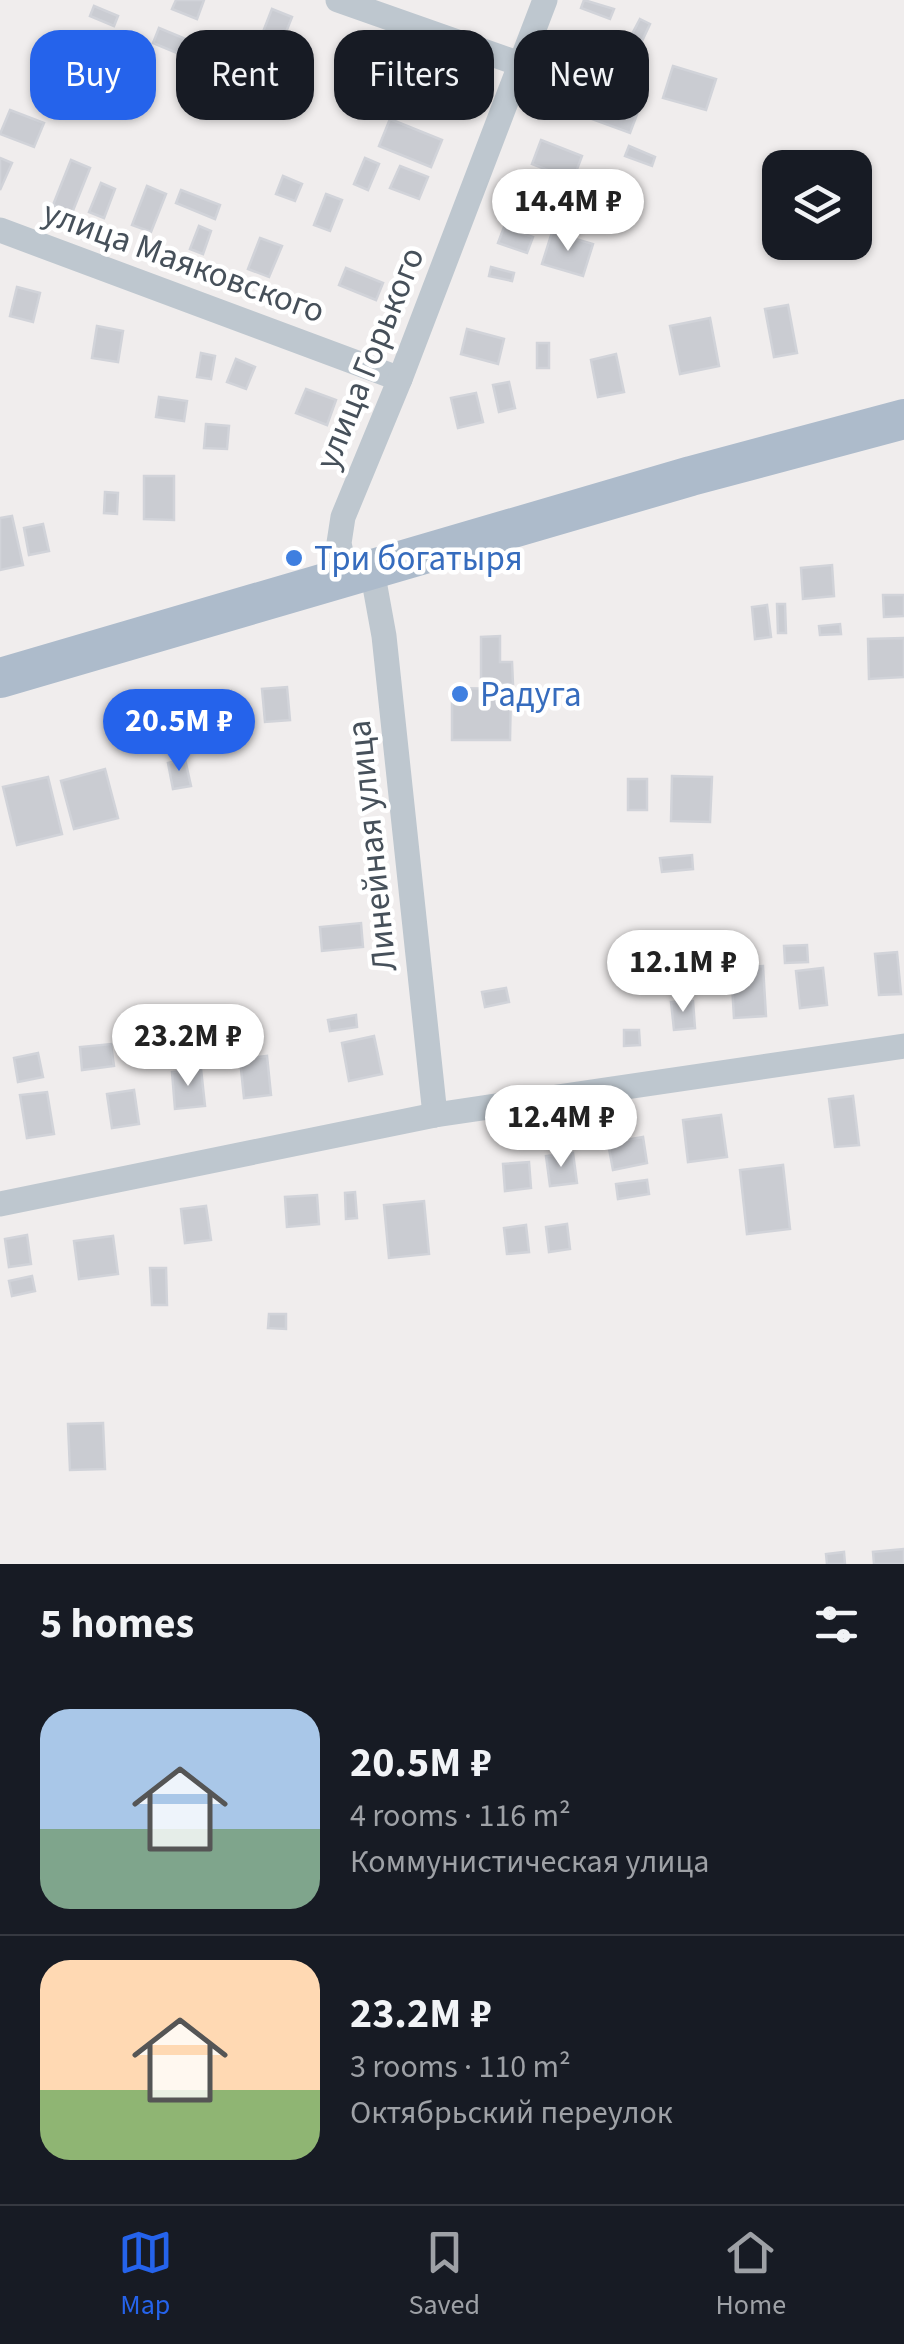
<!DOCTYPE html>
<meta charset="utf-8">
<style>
:root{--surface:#171b24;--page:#242831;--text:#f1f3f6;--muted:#9ea1a6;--line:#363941;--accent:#2563eb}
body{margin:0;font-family:"Source Sans 3",sans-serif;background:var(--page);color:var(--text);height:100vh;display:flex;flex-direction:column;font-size:38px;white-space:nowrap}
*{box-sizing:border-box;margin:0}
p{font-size:32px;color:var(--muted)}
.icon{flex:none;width:55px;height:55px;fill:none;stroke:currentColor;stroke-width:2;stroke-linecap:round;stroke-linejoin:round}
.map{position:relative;height:1564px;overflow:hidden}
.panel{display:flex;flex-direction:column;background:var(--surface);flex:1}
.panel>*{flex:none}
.banner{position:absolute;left:30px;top:30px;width:845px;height:90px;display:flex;gap:20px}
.buttons{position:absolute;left:762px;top:150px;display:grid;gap:20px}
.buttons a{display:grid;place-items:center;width:110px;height:110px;border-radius:20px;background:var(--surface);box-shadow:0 2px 8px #0004;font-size:50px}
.price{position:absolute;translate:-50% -85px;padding:0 22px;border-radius:35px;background:#fff;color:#222;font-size:32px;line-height:65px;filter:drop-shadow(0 2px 5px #0008)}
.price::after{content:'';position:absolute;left:50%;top:60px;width:30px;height:22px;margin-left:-15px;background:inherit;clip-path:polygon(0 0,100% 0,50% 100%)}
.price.active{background:var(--accent);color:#fff}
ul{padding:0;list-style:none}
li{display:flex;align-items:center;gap:30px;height:250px;padding:0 40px}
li+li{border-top:2px solid var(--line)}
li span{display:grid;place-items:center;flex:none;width:280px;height:200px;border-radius:30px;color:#555}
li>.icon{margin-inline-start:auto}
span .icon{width:120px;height:120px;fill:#fffc;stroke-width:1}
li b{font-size:42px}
h2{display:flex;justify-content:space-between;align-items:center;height:120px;padding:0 40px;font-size:42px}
.chip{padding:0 35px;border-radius:30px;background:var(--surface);box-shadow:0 2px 8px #0004;font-size:35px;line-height:90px}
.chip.active{background:var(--accent);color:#fff}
.tabs{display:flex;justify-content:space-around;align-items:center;height:140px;border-top:2px solid var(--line);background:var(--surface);font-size:28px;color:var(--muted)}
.tabs a{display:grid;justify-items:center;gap:5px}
.tabs .active{color:var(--accent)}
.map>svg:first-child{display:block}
</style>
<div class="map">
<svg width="904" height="1564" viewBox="0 0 904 1564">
<rect width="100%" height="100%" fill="#f0eded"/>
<g fill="#caccd2" stroke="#d1d3d9" stroke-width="2.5">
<path d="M176,0H204L197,19L172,9Z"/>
<path d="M584,0L614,9L610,19L581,8Z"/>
<path d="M94,6L118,16L114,26L90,16Z"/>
<path d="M272,9L292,17L281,45L261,37Z"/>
<path d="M640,19L650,24L642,41L631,36Z"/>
<path d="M159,28L188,40L182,55L153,43Z"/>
<path d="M437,66L463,76L454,100L427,89Z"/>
<path d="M673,66L716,79L706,110L663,98Z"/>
<path d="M554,77L589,88L586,98L551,86Z"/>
<path d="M355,88L376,96L371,108L351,100Z"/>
<path d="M601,95L639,109L630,133L592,119Z"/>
<path d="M10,110L44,123L34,147L0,134Z"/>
<path d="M390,119L442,140L431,167L379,146Z"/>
<path d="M541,140L582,156L573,180L532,164Z"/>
<path d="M629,146L655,157L652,166L625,156Z"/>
<path d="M0,158L12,163L0,190Z"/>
<path d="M365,158L379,164L368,190L354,184Z"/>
<path d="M71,160L90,168L72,213L53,205Z"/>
<path d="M400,166L428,177L419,199L390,188Z"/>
<path d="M283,176L302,184L295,201L276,194Z"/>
<path d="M101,183L115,189L104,218L89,212Z"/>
<path d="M147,186L166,194L151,232L132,225Z"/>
<path d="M588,189L614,198L606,220L581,212Z"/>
<path d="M181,190L220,205L215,219L176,203Z"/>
<path d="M326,194L342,200L330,231L314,225Z"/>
<path d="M199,226L211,231L203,254L190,249Z"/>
<path d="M504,227L533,237L527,253L498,243Z"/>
<path d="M552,232L593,244L583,276L542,264Z"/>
<path d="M260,238L282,246L269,277L248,269Z"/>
<path d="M491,267L514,273L512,281L489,276Z"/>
<path d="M346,268L383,283L376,300L339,285Z"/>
<path d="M17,287L40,293L33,322L10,316Z"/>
<path d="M788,305L797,353L774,357L765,309Z"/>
<path d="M710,318L719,366L680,374L670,326Z"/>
<path d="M97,326L123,331L118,362L92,358Z"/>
<path d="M467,329L504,339L498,364L461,354Z"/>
<rect x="537" y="343" width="12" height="25"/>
<path d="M201,353L215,356L211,379L197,377Z"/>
<path d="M616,354L624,392L598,397L591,360Z"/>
<path d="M236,359L255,367L246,389L227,382Z"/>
<path d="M509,382L515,408L499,412L493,385Z"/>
<path d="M306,389L336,400L327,425L296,413Z"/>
<path d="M476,393L483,422L458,428L451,398Z"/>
<path d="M159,397L187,401L184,421L156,417Z"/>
<path d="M206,424L229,426L227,449L204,448Z"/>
<path d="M144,476H174V520L144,519Z"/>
<path d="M105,492L118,493L117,514L104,513Z"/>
<path d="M12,516L23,565L0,570V518Z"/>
<path d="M43,524L49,551L29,555L24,528Z"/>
<path d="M832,565L834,596L803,599L801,568Z"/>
<path d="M883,595H904V616L884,617Z"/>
<path d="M777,604H785L786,633H778Z"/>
<path d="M767,605L771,637L755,639L752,607Z"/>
<path d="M840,624L841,634L820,635L819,626Z"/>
<path d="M500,636V662H512L513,684L481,685V637Z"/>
<path d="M904,638V677L869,679L868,639Z"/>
<path d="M287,687L290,720L265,722L262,689Z"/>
<path d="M452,688L511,689L510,740H452Z"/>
<path d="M231,691L240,738L210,743L202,696Z"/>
<path d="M185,759L191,786L173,789L168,763Z"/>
<path d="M105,769L118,818L74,829L61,781Z"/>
<path d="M672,776L712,777L710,822L671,821Z"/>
<path d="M48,777L62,834L17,845L3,787Z"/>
<rect x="628" y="779" width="19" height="31"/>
<path d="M692,855L693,869L662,872L660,858Z"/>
<path d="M361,923L363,947L322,951L320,927Z"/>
<path d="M807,945L808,962L785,963L784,946Z"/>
<path d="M897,952L901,994L879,995L875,954Z"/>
<path d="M763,966L766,1016L734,1018L731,968Z"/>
<path d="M823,968L827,1005L800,1008L796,971Z"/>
<path d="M506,988L509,1002L485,1007L482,992Z"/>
<path d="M693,1001L695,1028L674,1030L671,1002Z"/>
<path d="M356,1015L357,1027L330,1031L328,1020Z"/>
<path d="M624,1030H639L640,1045L624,1046Z"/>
<path d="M200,1031L203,1051L182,1053L180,1033Z"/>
<path d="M374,1036L382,1074L349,1081L342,1043Z"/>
<path d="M111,1044L114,1066L82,1070L80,1047Z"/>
<path d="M38,1053L43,1077L18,1082L14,1058Z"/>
<path d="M267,1056L271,1095L244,1098L240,1059Z"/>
<path d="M201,1069L205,1106L175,1109L172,1072Z"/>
<path d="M134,1090L139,1124L112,1128L107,1094Z"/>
<path d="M47,1092L54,1134L27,1138L20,1095Z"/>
<path d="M853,1096L859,1145L835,1147L829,1099Z"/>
<path d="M721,1115L727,1157L688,1162L683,1120Z"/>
<path d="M643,1137L647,1163L613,1170L608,1143Z"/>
<path d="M573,1153L577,1183L550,1186L546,1156Z"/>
<path d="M529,1162L531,1188L505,1191L503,1164Z"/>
<path d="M783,1165L790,1229L747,1234L740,1170Z"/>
<path d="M647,1180L649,1194L618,1199L616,1184Z"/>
<path d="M355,1192L357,1218L346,1219L345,1193Z"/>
<path d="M317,1195L319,1224L287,1227L285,1197Z"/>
<path d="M424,1201L429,1254L389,1258L384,1205Z"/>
<path d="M206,1206L211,1240L185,1243L181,1209Z"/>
<path d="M567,1224L570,1249L549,1252L546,1227Z"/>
<path d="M526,1225L529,1252L507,1254L504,1228Z"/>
<path d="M27,1235L31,1264L9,1267L5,1239Z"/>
<path d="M113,1236L118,1274L79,1279L74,1241Z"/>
<path d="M150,1268H166L167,1305H152Z"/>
<path d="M32,1276L35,1291L12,1296L9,1281Z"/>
<path d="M269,1314H286V1329L268,1328Z"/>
<path d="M103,1423L105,1469L70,1470L68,1424Z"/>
<path d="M904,1549V1564H874L873,1552Z"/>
<path d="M844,1552L845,1564H827L826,1554Z"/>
</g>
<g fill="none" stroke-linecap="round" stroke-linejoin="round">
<g stroke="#bec7cf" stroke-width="25">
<path d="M338,0L520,64"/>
<path d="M0,230L400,379"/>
<path d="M372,570L384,636L435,1115"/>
<path d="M346,576L339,543L343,517L400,379L545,0"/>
<path d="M0,1204L435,1115L904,1046"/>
</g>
<path stroke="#adbbcb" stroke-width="40" d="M0,678L691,476L904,419"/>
</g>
<g fill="#3f7fe0" stroke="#fff" stroke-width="4">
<circle cx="294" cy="558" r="10"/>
<circle cx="460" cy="694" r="10"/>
</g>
<g text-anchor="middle" stroke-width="9" stroke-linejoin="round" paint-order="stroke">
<g font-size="35" fill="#46505a" stroke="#fff">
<text transform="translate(184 261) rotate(20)" y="12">улица Маяковского</text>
<text transform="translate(369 358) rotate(-68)" y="12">улица Горького</text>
<text transform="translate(371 846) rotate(-96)" y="12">Линейная улица</text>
</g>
<g font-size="35" fill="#366cbe" stroke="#fff" text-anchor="start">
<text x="314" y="570">Три богатыря</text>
<text x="480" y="706">Радуга</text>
</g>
</g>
</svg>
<div class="buttons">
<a><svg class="icon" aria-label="layers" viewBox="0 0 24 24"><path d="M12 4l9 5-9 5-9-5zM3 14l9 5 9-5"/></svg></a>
</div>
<b class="price" style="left:568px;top:254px">14.4M ₽</b>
<b class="price active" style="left:179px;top:774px">20.5M ₽</b>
<b class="price" style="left:683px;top:1015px">12.1M ₽</b>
<b class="price" style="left:188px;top:1089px">23.2M ₽</b>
<b class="price" style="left:561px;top:1170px">12.4M ₽</b>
<div class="banner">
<a class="chip active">Buy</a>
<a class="chip">Rent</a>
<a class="chip">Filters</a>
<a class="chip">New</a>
</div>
</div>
<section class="panel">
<h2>5 homes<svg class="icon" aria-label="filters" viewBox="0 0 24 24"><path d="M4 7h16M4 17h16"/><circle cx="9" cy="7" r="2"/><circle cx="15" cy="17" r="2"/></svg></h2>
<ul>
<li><span style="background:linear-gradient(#a9c7e8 60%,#7fa58c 0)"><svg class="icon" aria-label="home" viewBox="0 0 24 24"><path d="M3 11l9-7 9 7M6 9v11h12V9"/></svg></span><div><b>20.5M ₽</b><p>4 rooms · 116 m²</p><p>Коммунистическая улица</p></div></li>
<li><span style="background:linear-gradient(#ffd9b3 65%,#8fb573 0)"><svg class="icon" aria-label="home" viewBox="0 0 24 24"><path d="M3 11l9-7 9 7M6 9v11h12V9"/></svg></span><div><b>23.2M ₽</b><p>3 rooms · 110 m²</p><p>Октябрьский переулок</p></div></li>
</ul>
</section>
<nav class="tabs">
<a class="active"><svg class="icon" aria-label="map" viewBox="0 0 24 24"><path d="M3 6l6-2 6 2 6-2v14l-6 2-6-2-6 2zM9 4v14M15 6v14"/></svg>Map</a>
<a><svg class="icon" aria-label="saved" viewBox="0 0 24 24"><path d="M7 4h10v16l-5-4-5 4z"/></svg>Saved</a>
<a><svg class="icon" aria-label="home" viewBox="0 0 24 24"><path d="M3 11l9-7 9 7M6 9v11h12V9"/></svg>Home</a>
</nav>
